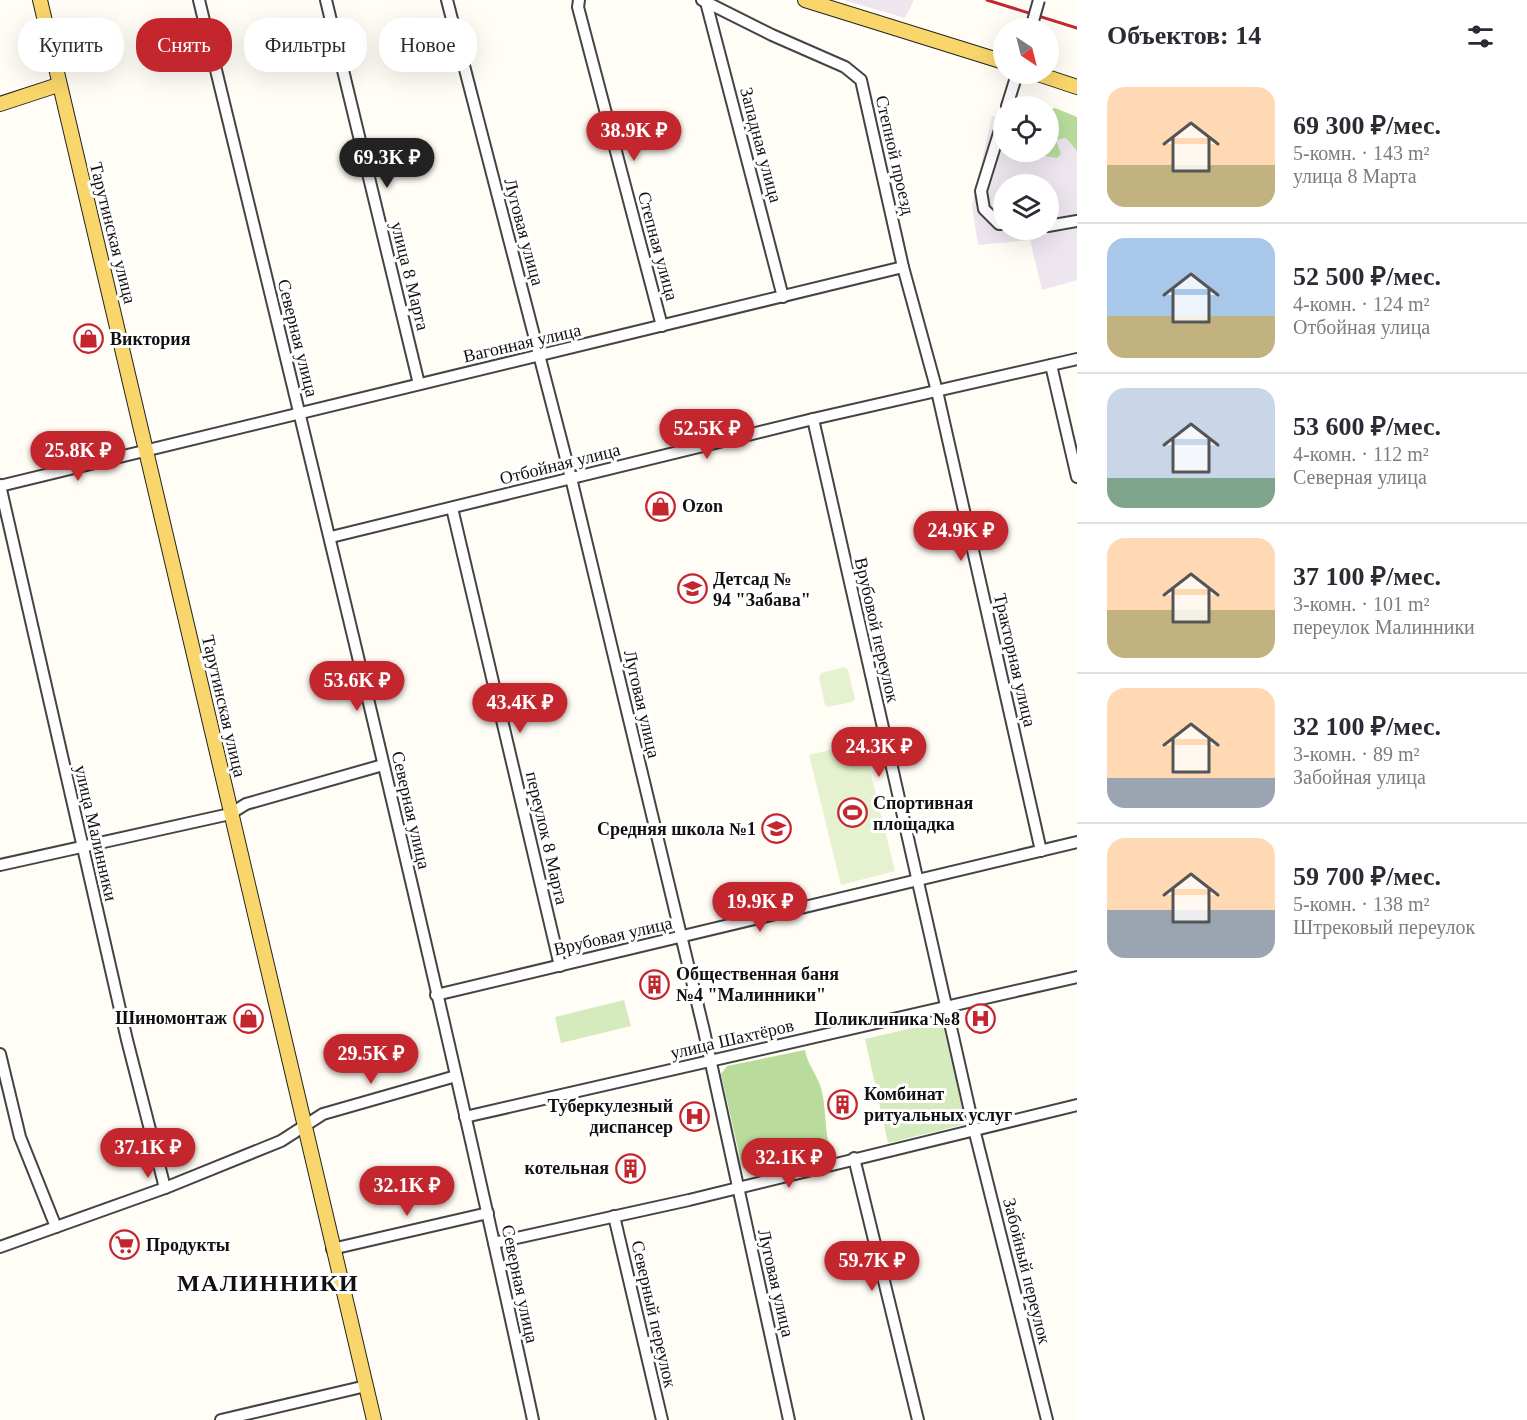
<!DOCTYPE html>
<html lang="ru">
<meta charset="utf-8">
<style>
:root{--surface:#fff;--page:#f2f2f3;--text:#2b2b33;--muted:#7c7c81;--line:#e1e1e2;--accent:#c4262e}
body{margin:0;font-family:Georgia,serif;background:var(--page);color:var(--text);height:100vh;display:flex;flex-direction:column;font-size:22px;white-space:nowrap}
*{box-sizing:border-box;margin:0}
p{font-size:20px;color:var(--muted)}
.icon{flex:none;width:33px;height:33px;fill:none;stroke:currentColor;stroke-width:2;stroke-linecap:round;stroke-linejoin:round}
.map{position:relative;flex:1;overflow:hidden}
.drawer{display:flex;flex-direction:column;background:var(--surface);width:450px}
.drawer>*{flex:none}
.top-card{position:absolute;left:18px;top:18px;width:570px;height:54px;display:flex;gap:12px}
.needle{width:39px;rotate:145deg}
.fabs{position:absolute;left:993px;top:18px;display:grid;gap:12px}
.fabs a{display:grid;place-items:center;width:66px;height:66px;border-radius:50%;background:var(--surface);box-shadow:0 6px 24px #0002;font-size:30px}
.price{position:absolute;translate:-50% -51px;padding:0 14px;border-radius:21px;background:var(--accent);color:#fff;font-size:20px;line-height:39px;filter:drop-shadow(0 2px 3px #0008)}
.price::after{content:'';position:absolute;left:50%;top:36px;width:18px;height:14px;margin-left:-9px;background:inherit;clip-path:polygon(0 0,100% 0,50% 100%)}
.price.selected{background:#222;color:#fff}
ul{padding:0;list-style:none}
li{display:flex;align-items:center;gap:18px;height:150px;padding:0 30px}
li+li{border-top:2px solid var(--line)}
li span{display:grid;place-items:center;flex:none;width:168px;height:120px;border-radius:18px;color:#555}
li>.icon{margin-inline-start:auto}
span .icon{width:72px;height:72px;fill:#fffc;stroke-width:1}
li b{font-size:26px}
h2{display:flex;justify-content:space-between;align-items:center;height:72px;padding:0 30px;font-size:26px}
.chip{padding:0 21px;border-radius:24px;background:var(--surface);box-shadow:0 6px 24px #0002;font-size:21px;line-height:54px}
.chip.selected{background:var(--accent);color:#fff}
main{display:flex;flex:1;min-height:0}
.map>svg:first-child{display:block}
</style>
<main>
<div class="map">
<svg width="1077" height="1420" viewBox="0 0 1077 1420">
<rect width="100%" height="100%" fill="#fffdf5"/>
<g fill="#eee6ef" fill-rule="evenodd">
<path d="M844,0H914L905,18Z"/>
<path d="M992,116L1003,118L1004,152H1048L1049,123L1077,127V280L1042,290L1030,240L978,245L972,205ZM1004,184H1048V230H1004Z"/>
</g>
<g fill="#d5ebbd">
<path d="M624,1000L631,1026L561,1043L555,1017Z"/>
<path d="M942,1021L966,1124L888,1143L865,1039Z"/>
</g>
<g fill="#b9dc9c">
<path d="M1055,108L1077,117V151L1066,138L1056,140L1061,154L1057,158L1034,154L1032,152H1048L1049,110Z"/>
<path d="M805,1050C807,1064 817,1074 821,1088C827,1110 824,1132 831,1153L752,1175L742,1167L721,1074L727,1066Z"/>
</g>
<g fill="#e6f2cf">
<path d="M844,667L848,670L855,699L852,702L828,707L825,705L819,677L821,673Z"/>
<path d="M863,742L895,871L841,885L809,755Z"/>
</g>
<g fill="none" stroke-linecap="round" stroke-linejoin="round">
<defs>
<g id="minor">
<path d="M199,0C314,473 430,945 533,1420"/>
<path d="M326,0L419,384"/>
<path d="M447,0L571,478L704,1031L789,1420"/>
<path d="M579,0L578,7L662,326"/>
<path d="M702,0L772,35L845,67L861,80L903,267L937,391L1041,851"/>
<path d="M706,2L783,297"/>
<path d="M1007,106L1017,74"/>
<path d="M1004,117L981,191L984,209L999,224H1004"/>
<path d="M1048,226L1077,221"/>
<path d="M1051,365L1077,477"/>
<path d="M813,419L974,1129L1047,1420"/>
<path d="M0,485L127,1040L165,1188"/>
<path d="M0,486L903,267"/>
<path d="M452,508L560,966"/>
<path d="M331,537L813,419L1077,359"/>
<path d="M0,865L230,814L246,804L383,765"/>
<path d="M436,995L1077,842"/>
<path d="M0,1054L20,1137L56,1227"/>
<path d="M465,1117L1077,977"/>
<path d="M854,1158L918,1420"/>
<path d="M614,1216L662,1420"/>
<path d="M494,1243L689,1200L1077,1105"/>
<path d="M0,1247L165,1188L281,1141L323,1114L456,1076"/>
<path d="M332,1249L488,1213"/>
<path d="M221,1420L366,1386"/>
</g>
<g id="major">
<path d="M40,0L374,1420"/>
<path d="M805,0L1004,62"/>
<path d="M1038,74L1077,87"/>
<path d="M0,104L58,85"/>
</g>
</defs>
<use href="#minor" stroke="#444" stroke-width="14"/>
<use href="#major" stroke="#222" stroke-width="16"/>
<use href="#minor" stroke="#fff" stroke-width="10"/>
<use href="#major" stroke="#f9d66b" stroke-width="14"/>
<path stroke="#c4262e" stroke-width="3" d="M987,0L1077,28"/>
<defs>
<path id="minor-bridge" d="M1031,28L1039,0"/>
</defs>
<use href="#minor-bridge" stroke="#444" stroke-width="14" stroke-linecap="butt"/>
<use href="#minor-bridge" stroke="#fff" stroke-width="10"/>
</g>
<defs>
<symbol id="shop-ring" viewBox="-11 -11 22 22"><circle r="9.5" fill="#fff" stroke="#c4262e" stroke-width="1.5"/><path d="M-5-2.5h2.3a2.7 3.5 0 0 1 5.4 0H5L5.5 6h-11ZM-1.5-2.5h3a1.5 2.3 0 0 0-3 0Z" fill="#c4262e"/></symbol>
<symbol id="school-ring" viewBox="-11 -11 22 22"><circle r="9.5" fill="#fff" stroke="#c4262e" stroke-width="1.5"/><path d="M0-5L7-2L0 1L-7-2ZM-4 1L0 2.5L4 1V4Q0 6-4 4Z" fill="#c4262e"/></symbol>
<symbol id="stadium-ring" viewBox="-11 -11 22 22"><circle r="9.5" fill="#fff" stroke="#c4262e" stroke-width="1.5"/><path d="M0-5a6.5 5 0 1 0 0 10a6.5 5 0 1 0 0-10ZM-3.5-1.8h7v3.6h-7Z" fill="#c4262e"/></symbol>
<symbol id="building-ring" viewBox="-11 -11 22 22"><circle r="9.5" fill="#fff" stroke="#c4262e" stroke-width="1.5"/><path d="M-4-6H4V6H1V3H-1V6H-4ZM-2.5-4.3h1.7v1.8h-1.7ZM.8-4.3h1.7v1.8H.8ZM-2.5-1h1.7V.8h-1.7ZM.8-1h1.7V.8H.8Z" fill="#c4262e"/></symbol>
<symbol id="hospital-ring" viewBox="-11 -11 22 22"><circle r="9.5" fill="#fff" stroke="#c4262e" stroke-width="1.5"/><path d="M-5-5h3v3.5h4V-5h3V5h-3V1.5h-4V5h-3Z" fill="#c4262e"/></symbol>
<symbol id="supermarket-ring" viewBox="-11 -11 22 22"><circle r="9.5" fill="#fff" stroke="#c4262e" stroke-width="1.5"/><path d="M-6-5.5h2.5l.6 2H6L4.5 2H-2.5L-4.4-4H-6ZM-1.5 3.2a1.3 1.3 0 1 0 .1 0ZM3 3.2a1.3 1.3 0 1 0 .1 0Z" fill="#c4262e"/></symbol>
</defs>
<g fill-rule="evenodd">
<use href="#shop-ring" x="72" y="322" width="33" height="33"/>
<use href="#shop-ring" x="644" y="490" width="33" height="33"/>
<use href="#school-ring" x="676" y="572" width="33" height="33"/>
<use href="#stadium-ring" x="836" y="796" width="33" height="33"/>
<use href="#school-ring" x="760" y="812" width="33" height="33"/>
<use href="#building-ring" x="638" y="968" width="33" height="33"/>
<use href="#shop-ring" x="232" y="1002" width="33" height="33"/>
<use href="#hospital-ring" x="964" y="1002" width="33" height="33"/>
<use href="#building-ring" x="826" y="1088" width="33" height="33"/>
<use href="#hospital-ring" x="678" y="1100" width="33" height="33"/>
<use href="#building-ring" x="614" y="1152" width="33" height="33"/>
<use href="#supermarket-ring" x="108" y="1228" width="33" height="33"/>
</g>
<g text-anchor="middle" stroke-width="6" stroke-linejoin="round" paint-order="stroke">
<g font-size="18" fill="#111" stroke="#fff">
<text transform="translate(761 145) rotate(75)" y="6">Западная улица</text>
<text transform="translate(895 155) rotate(77)" y="6">Степной проезд</text>
<text transform="translate(524 232) rotate(75)" y="6">Луговая улица</text>
<text transform="translate(113 233) rotate(76)" y="6">Тарутинская улица</text>
<text transform="translate(658 246) rotate(75)" y="6">Степная улица</text>
<text transform="translate(410 276) rotate(76)" y="6">улица 8 Марта</text>
<text transform="translate(298 338) rotate(76)" y="6">Северная улица</text>
<text transform="translate(522 343) rotate(-13)" y="6">Вагонная улица</text>
<text transform="translate(560 464) rotate(-14)" y="6">Отбойная улица</text>
<text transform="translate(877 630) rotate(77)" y="6">Врубовой переулок</text>
<text transform="translate(1015 660) rotate(77)" y="6">Тракторная улица</text>
<text transform="translate(642 704) rotate(77)" y="6">Луговая улица</text>
<text transform="translate(224 706) rotate(77)" y="6">Тарутинская улица</text>
<text transform="translate(411 810) rotate(77)" y="6">Северная улица</text>
<text transform="translate(96 833) rotate(77)" y="6">улица Малинники</text>
<text transform="translate(547 838) rotate(77)" y="6">переулок 8 Марта</text>
<text transform="translate(613 936) rotate(-13)" y="6">Врубовая улица</text>
<text transform="translate(732 1039) rotate(-13)" y="6">улица Шахтёров</text>
<text transform="translate(1027 1271) rotate(76)" y="6">Забойный переулок</text>
<text transform="translate(776 1283) rotate(77)" y="6">Луговая улица</text>
<text transform="translate(520 1284) rotate(78)" y="6">Северная улица</text>
<text transform="translate(654 1314) rotate(77)" y="6">Северный переулок</text>
</g>
<g font-size="18" font-weight="bold" fill="#111" stroke="#fff" text-anchor="start">
<text x="110" y="345">Виктория</text>
<text x="682" y="512">Ozon</text>
<text x="713" y="585">Детсад №<tspan x="713" dy="21">94 "Забава"</tspan></text>
<text x="873" y="809">Спортивная<tspan x="873" dy="21">площадка</tspan></text>
<text x="756" y="835" text-anchor="end">Средняя школа №1</text>
<text x="676" y="980">Общественная баня<tspan x="676" dy="21">№4 "Малинники"</tspan></text>
<text x="227" y="1024" text-anchor="end">Шиномонтаж</text>
<text x="960" y="1025" text-anchor="end">Поликлиника №8</text>
<text x="864" y="1100">Комбинат<tspan x="864" dy="21">ритуальных услуг</tspan></text>
<text x="673" y="1112" text-anchor="end">Туберкулезный<tspan x="673" dy="21">диспансер</tspan></text>
<text x="609" y="1174" text-anchor="end">котельная</text>
<text x="146" y="1251">Продукты</text>
</g>
<g font-size="24" font-weight="bold" letter-spacing="1.5" fill="#111" stroke="#fff">
<text x="268" y="1291">МАЛИННИКИ</text>
</g>
</g>
</svg>
<div class="fabs">
<a><svg class="needle" viewBox="-14 -14 28 28"><path d="M0-13l5 13h-10z" fill="#e53935"/><path d="M0 13l5-13h-10z" fill="#7c7c81"/></svg></a>
<a><svg class="icon" aria-label="locate" viewBox="0 0 24 24"><circle cx="12" cy="12" r="6"/><path d="M12 2v4M12 18v4M2 12h4M18 12h4"/></svg></a>
<a><svg class="icon" aria-label="layers" viewBox="0 0 24 24"><path d="M12 4l9 5-9 5-9-5zM3 14l9 5 9-5"/></svg></a>
</div>
<b class="price" style="left:634px;top:162px">38.9K ₽</b>
<b class="price selected" style="left:387px;top:189px">69.3K ₽</b>
<b class="price" style="left:707px;top:460px">52.5K ₽</b>
<b class="price" style="left:78px;top:482px">25.8K ₽</b>
<b class="price" style="left:961px;top:562px">24.9K ₽</b>
<b class="price" style="left:357px;top:712px">53.6K ₽</b>
<b class="price" style="left:520px;top:734px">43.4K ₽</b>
<b class="price" style="left:879px;top:778px">24.3K ₽</b>
<b class="price" style="left:760px;top:933px">19.9K ₽</b>
<b class="price" style="left:371px;top:1085px">29.5K ₽</b>
<b class="price" style="left:148px;top:1179px">37.1K ₽</b>
<b class="price" style="left:789px;top:1189px">32.1K ₽</b>
<b class="price" style="left:407px;top:1217px">32.1K ₽</b>
<b class="price" style="left:872px;top:1292px">59.7K ₽</b>
<div class="top-card">
<a class="chip">Купить</a>
<a class="chip selected">Снять</a>
<a class="chip">Фильтры</a>
<a class="chip">Новое</a>
</div>
</div>
<section class="drawer">
<h2>Объектов: 14<svg class="icon" aria-label="filters" viewBox="0 0 24 24"><path d="M4 7h16M4 17h16"/><circle cx="9" cy="7" r="2"/><circle cx="15" cy="17" r="2"/></svg></h2>
<ul>
<li><span style="background:linear-gradient(#ffd9b3 65%,#c2b280 0)"><svg class="icon" aria-label="home" viewBox="0 0 24 24"><path d="M3 11l9-7 9 7M6 9v11h12V9"/></svg></span><div><b>69 300 ₽/мес.</b><p>5-комн. · 143 m²</p><p>улица 8 Марта</p></div></li>
<li><span style="background:linear-gradient(#a9c7e8 65%,#c2b280 0)"><svg class="icon" aria-label="home" viewBox="0 0 24 24"><path d="M3 11l9-7 9 7M6 9v11h12V9"/></svg></span><div><b>52 500 ₽/мес.</b><p>4-комн. · 124 m²</p><p>Отбойная улица</p></div></li>
<li><span style="background:linear-gradient(#c9d6e8 75%,#7fa58c 0)"><svg class="icon" aria-label="home" viewBox="0 0 24 24"><path d="M3 11l9-7 9 7M6 9v11h12V9"/></svg></span><div><b>53 600 ₽/мес.</b><p>4-комн. · 112 m²</p><p>Северная улица</p></div></li>
<li><span style="background:linear-gradient(#ffd9b3 60%,#c2b280 0)"><svg class="icon" aria-label="home" viewBox="0 0 24 24"><path d="M3 11l9-7 9 7M6 9v11h12V9"/></svg></span><div><b>37 100 ₽/мес.</b><p>3-комн. · 101 m²</p><p>переулок Малинники</p></div></li>
<li><span style="background:linear-gradient(#ffd9b3 75%,#9aa5b1 0)"><svg class="icon" aria-label="home" viewBox="0 0 24 24"><path d="M3 11l9-7 9 7M6 9v11h12V9"/></svg></span><div><b>32 100 ₽/мес.</b><p>3-комн. · 89 m²</p><p>Забойная улица</p></div></li>
<li><span style="background:linear-gradient(#ffd9b3 60%,#9aa5b1 0)"><svg class="icon" aria-label="home" viewBox="0 0 24 24"><path d="M3 11l9-7 9 7M6 9v11h12V9"/></svg></span><div><b>59 700 ₽/мес.</b><p>5-комн. · 138 m²</p><p>Штрековый переулок</p></div></li>
</ul>
</section>
</main>
